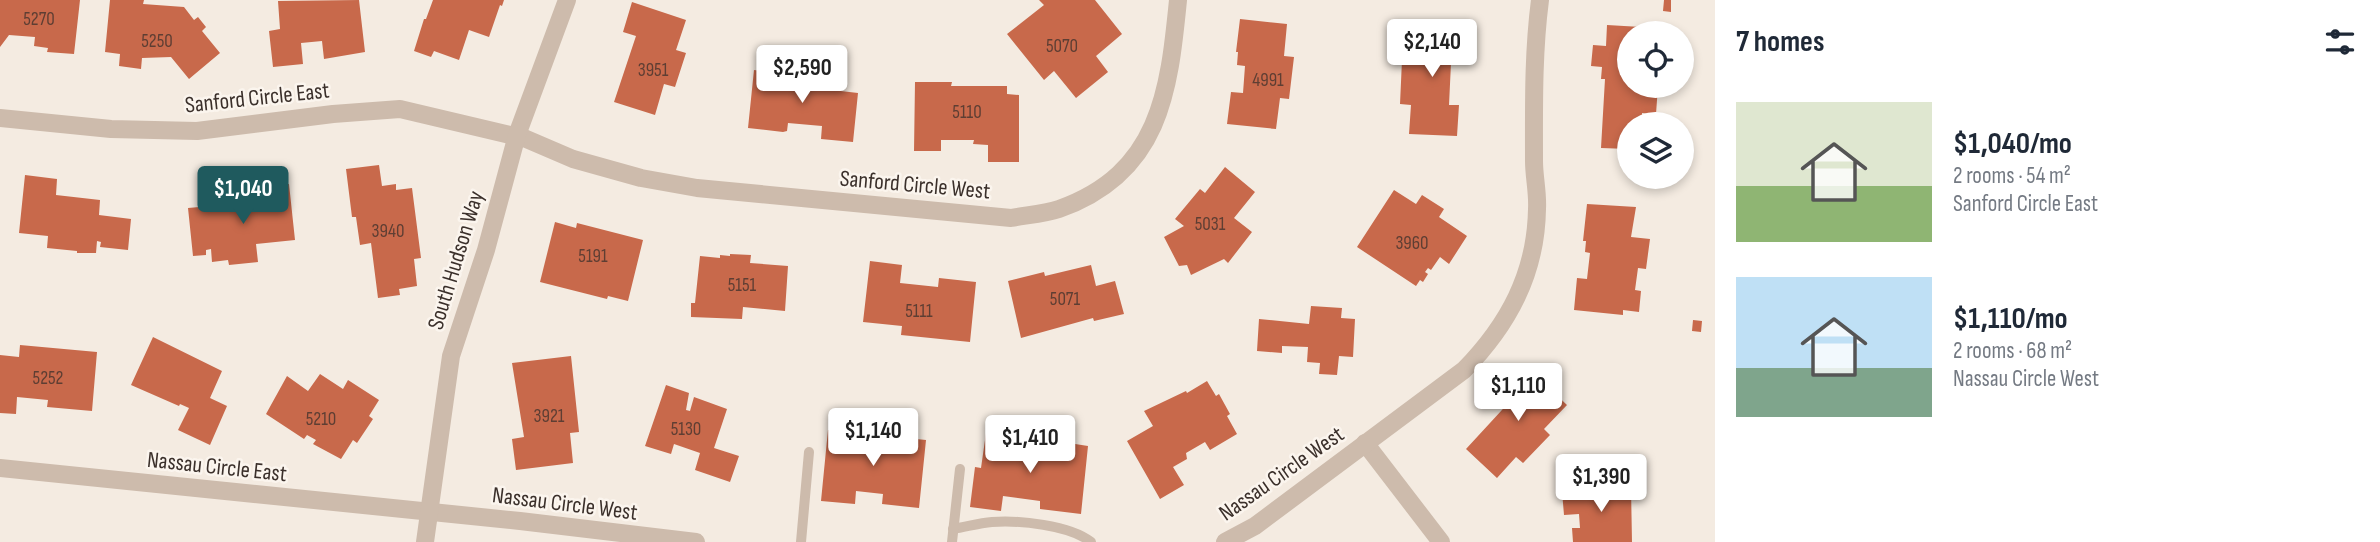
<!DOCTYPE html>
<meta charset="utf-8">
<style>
:root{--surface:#fff;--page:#f2f2f3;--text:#1f2937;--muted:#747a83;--accent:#1f5a5e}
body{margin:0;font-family:"Sofia Sans Condensed",sans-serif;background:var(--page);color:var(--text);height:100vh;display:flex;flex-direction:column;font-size:26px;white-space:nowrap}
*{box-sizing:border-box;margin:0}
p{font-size:23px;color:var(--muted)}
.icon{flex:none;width:38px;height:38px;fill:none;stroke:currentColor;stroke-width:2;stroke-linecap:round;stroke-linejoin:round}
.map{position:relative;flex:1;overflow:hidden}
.side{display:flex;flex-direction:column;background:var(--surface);width:665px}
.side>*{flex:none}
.fabs{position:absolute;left:1617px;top:21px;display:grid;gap:14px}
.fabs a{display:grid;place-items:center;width:77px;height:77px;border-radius:50%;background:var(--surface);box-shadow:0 4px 10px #0003;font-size:35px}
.price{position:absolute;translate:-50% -60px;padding:0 16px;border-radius:7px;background:#fff;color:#222;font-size:23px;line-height:46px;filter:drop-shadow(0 2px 4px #0008)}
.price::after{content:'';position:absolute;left:50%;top:42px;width:21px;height:16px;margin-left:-10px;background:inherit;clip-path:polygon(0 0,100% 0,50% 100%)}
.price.active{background:var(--accent);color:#fff}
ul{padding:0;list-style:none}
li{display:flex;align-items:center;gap:21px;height:175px;padding:0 21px}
li span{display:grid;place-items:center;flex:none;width:196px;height:140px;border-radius:0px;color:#555}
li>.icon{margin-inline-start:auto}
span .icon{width:84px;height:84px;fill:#fffc;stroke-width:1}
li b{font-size:30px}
h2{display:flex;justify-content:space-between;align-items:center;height:84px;padding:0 21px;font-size:30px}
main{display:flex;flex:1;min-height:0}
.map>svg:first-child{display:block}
</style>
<main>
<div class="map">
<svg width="1715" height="542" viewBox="0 0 1715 542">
<rect width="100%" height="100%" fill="#f4ebe1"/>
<g fill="#c8694b">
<path d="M0,0H80L74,54L47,52L48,48L34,46L35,37L9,35L0,47Z"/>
<path d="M110,0H144L143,4L184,7L194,20L198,17L206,27L202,31L220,53L189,79L171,57L142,58L141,69L119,66L120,54L105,52Z"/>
<path d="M359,0L365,52L324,59L322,41L301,43L303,64L273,67L269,31L280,29L278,1Z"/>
<path d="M433,0H504L502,6L500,5L489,37L469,30L459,60L434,51L431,57L414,51L424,19H426Z"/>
<path d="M1039,0H1095L1122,34L1096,56L1108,72L1076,98L1054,71L1044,80L1007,34L1044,5Z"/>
<path d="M1664,0H1671V12L1663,11Z"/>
<path d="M632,2L686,20L676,50L686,53L675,87L664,84L655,115L614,102L636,36L623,32Z"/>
<path d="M1240,19L1287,24L1284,56L1294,57L1289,99L1280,98L1276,129L1227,124L1231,92L1243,93L1245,66L1237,65L1238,52H1236Z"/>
<path d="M1607,25L1675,29V33H1629V86H1658L1656,114L1642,113V124H1629V149L1601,148L1605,79H1601L1602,67L1591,66L1593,45L1606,46Z"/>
<path d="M1407,29L1469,31L1468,63H1451L1449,105H1459L1457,136L1409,134L1411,105L1400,104L1402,60H1406Z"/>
<path d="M754,70L834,79L832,90L858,93L853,142L821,139L822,126L788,123L787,131L783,132L748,128Z"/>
<path d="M915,82H952L951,86H1007V94L1019,95V162H988V145L973,144L974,140H941V151H914Z"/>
<path d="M379,165L382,186L396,184V190L412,188L421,258L414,259L417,286L399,289L400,295L378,298L371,243L360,245L356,217H352L346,169Z"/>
<path d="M1225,167L1255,192L1234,218L1252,232L1228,263L1224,259L1191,275L1187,265L1179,266L1164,237L1184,226L1175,219L1200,189L1205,193Z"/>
<path d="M25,175L57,179L56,195L100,200L99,215L131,219L128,250L100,247L101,242L97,241L96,253H77V251L47,248L48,236L19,233Z"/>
<path d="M289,184L295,240L256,244L258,262L229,265L228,260L212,262L211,249L206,250V255L193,256L188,208L257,202L255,187Z"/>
<path d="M1394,190L1416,204L1422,195L1444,209L1439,217L1467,236L1449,264L1440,257L1431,270L1428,268L1425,272L1428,274L1423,282L1420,280L1416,286L1357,247Z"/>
<path d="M1587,204L1636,207L1631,237L1650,239L1646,269L1638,268L1635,290L1641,291L1639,312L1623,310V315L1574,310L1577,278L1587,279L1590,253L1585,252L1586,241H1583Z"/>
<path d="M555,222L576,228L577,223L643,240L628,301L608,296L607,299L540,282Z"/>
<path d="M730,254L751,255L750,263L788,266L785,311L743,307L742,319L691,317V303H695L700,256L720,258V255L730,256Z"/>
<path d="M870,261L902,265L900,283L938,287L939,278L976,282L970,342L901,335L902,326L863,322Z"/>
<path d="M1091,265L1096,286L1115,281L1124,314L1094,321L1093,318L1021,338L1008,281L1044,272L1045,276Z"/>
<path d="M1311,306L1342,308L1341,318L1355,319L1353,357L1339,356L1337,375L1319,374L1320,363L1307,362L1308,347L1282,346V353L1257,351L1259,319L1309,324Z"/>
<path d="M1693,320L1702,321L1701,332L1692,331Z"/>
<path d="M153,337L222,371L210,398L227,406L210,445L178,430L189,408L180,404L179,406L131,385Z"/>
<path d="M20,345L97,352L92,411L47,407L48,400L17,397L16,414L0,413V355L19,357Z"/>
<path d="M571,356L579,432L570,433L573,463L516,470L512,439L524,437L512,363Z"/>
<path d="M1523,363L1567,405L1544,429L1550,435L1523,463L1516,457L1497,478L1466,449L1513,398L1501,387Z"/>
<path d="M320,374L343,389L348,380L379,400L369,416L373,419L357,443L353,440L341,459L313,444L316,440L307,435L304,439L266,414L287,376L308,391Z"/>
<path d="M1207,381L1216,396L1219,394L1230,414L1227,416L1237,434L1210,450L1205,442L1186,453L1187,459L1173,467L1184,485L1160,499L1127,441L1153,426L1144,411L1186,391L1187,393Z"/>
<path d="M666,385L689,393L686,410L690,411L694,397L727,409L714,448L739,456L730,482L695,470L700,453L674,444L671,454L645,446Z"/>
<path d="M828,430L926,440L919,508L882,504L883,494L856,491L855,504L821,501Z"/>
<path d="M986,433L1008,436V442L1055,449L1056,441L1088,446L1081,514L1040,509V501L1003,496L1001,511L970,507L975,467L981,468Z"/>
<path d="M1631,487L1632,542H1573L1572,528H1580L1579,514L1564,515L1562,491Z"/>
</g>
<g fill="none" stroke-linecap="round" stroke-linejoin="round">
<g stroke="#cdbbac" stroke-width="10">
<path d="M953,529C966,527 979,523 992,522C1018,520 1070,525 1091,542"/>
<path d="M801,542L809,452"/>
<path d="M952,542L960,469"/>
</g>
<g stroke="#cdbbac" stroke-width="18">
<path d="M0,118L111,129L197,131L333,114L400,109L510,135H517L573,159L641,178L697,188L1011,218C1027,215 1044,214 1059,209C1160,173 1169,92 1178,0"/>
<path d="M1365,443L1441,542"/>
<path d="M0,468L520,521L696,542"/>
<path d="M425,542L451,356L486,250L517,135L567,0"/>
<path d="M1225,542L1255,526L1464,370C1508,325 1536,274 1537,209C1538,193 1534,177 1534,161C1534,107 1533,54 1540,0"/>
</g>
</g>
<g text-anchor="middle" stroke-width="5" stroke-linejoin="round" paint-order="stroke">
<g font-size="19" fill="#5e3e33">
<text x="39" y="25">5270</text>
<text x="157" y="47">5250</text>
<text x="1062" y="52">5070</text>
<text x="653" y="76">3951</text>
<text x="1268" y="86">4991</text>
<text x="967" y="118">5110</text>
<text x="1210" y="230">5031</text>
<text x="388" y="237">3940</text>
<text x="1412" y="249">3960</text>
<text x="593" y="262">5191</text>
<text x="742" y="291">5151</text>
<text x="1065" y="305">5071</text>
<text x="919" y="317">5111</text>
<text x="48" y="384">5252</text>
<text x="549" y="422">3921</text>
<text x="321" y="425">5210</text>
<text x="686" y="435">5130</text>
</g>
<g font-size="23" fill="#3b302b" stroke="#fbf5ee">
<text transform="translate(257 97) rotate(-6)" y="8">Sanford Circle East</text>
<text transform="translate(915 184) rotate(5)" y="8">Sanford Circle West</text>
<text transform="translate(455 260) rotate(-73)" y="8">South Hudson Way</text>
<text transform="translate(217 466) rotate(6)" y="8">Nassau Circle East</text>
<text transform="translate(1281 473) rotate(-35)" y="8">Nassau Circle West</text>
<text transform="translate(565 503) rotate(7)" y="8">Nassau Circle West</text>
</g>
</g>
</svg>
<div class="fabs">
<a><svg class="icon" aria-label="locate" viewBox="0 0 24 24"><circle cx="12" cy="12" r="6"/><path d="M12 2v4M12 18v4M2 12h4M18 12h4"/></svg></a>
<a><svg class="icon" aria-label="layers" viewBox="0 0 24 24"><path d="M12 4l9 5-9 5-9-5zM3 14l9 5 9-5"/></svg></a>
</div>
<b class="price" style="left:1432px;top:79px">$2,140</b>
<b class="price" style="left:802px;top:105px">$2,590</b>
<b class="price active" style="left:243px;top:226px">$1,040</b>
<b class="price" style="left:1518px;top:423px">$1,110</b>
<b class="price" style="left:873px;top:468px">$1,140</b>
<b class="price" style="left:1030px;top:475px">$1,410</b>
<b class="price" style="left:1601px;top:514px">$1,390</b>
</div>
<section class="side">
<h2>7 homes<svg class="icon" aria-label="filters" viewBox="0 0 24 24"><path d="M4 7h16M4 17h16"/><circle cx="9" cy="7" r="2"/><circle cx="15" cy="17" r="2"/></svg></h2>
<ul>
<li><span style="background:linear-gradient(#dfe7d0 60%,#8fb573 0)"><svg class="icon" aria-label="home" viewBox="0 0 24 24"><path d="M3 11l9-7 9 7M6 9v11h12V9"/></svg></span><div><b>$1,040/mo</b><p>2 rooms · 54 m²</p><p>Sanford Circle East</p></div></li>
<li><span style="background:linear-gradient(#bfe0f5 65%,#7fa58c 0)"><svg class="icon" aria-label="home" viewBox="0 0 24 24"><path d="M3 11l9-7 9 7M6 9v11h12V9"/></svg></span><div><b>$1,110/mo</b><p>2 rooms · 68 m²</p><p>Nassau Circle West</p></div></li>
</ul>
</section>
</main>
